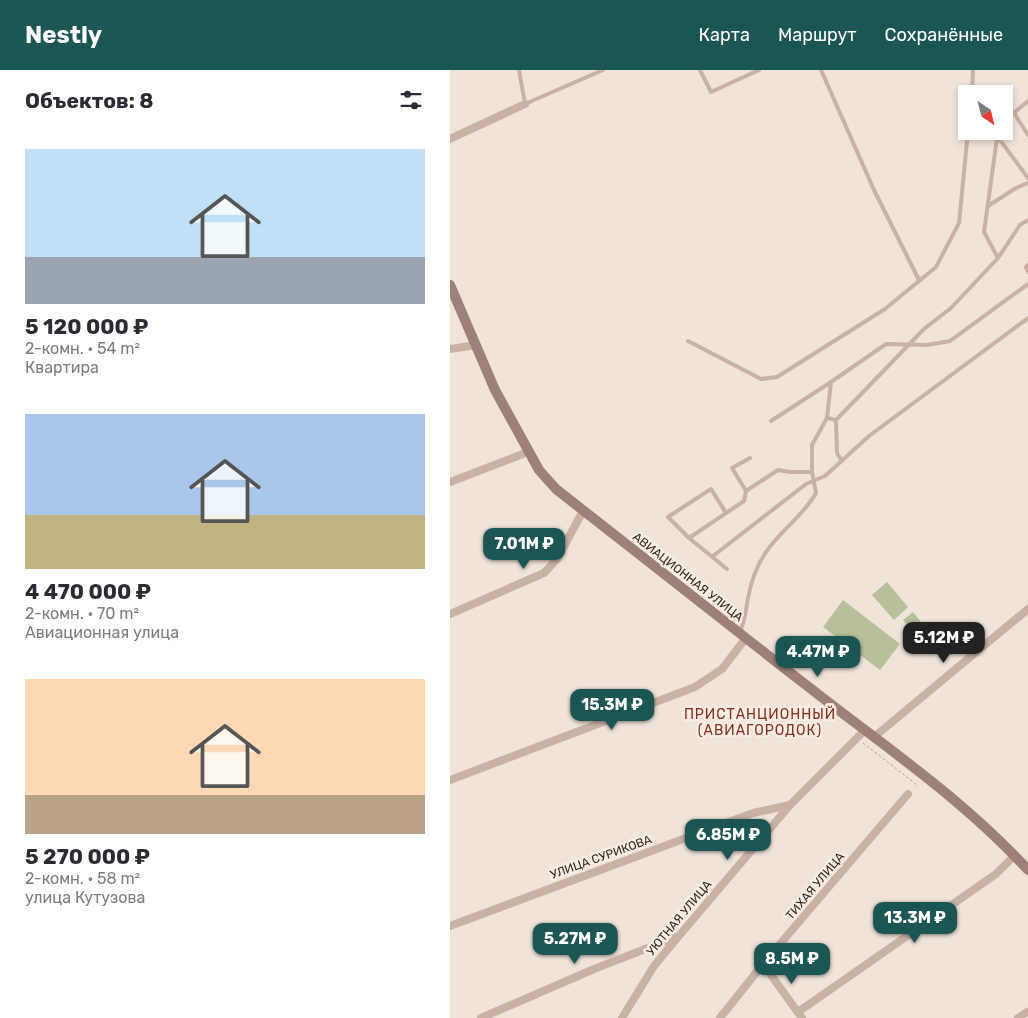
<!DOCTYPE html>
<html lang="ru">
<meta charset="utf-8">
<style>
:root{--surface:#fff;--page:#f2f2f3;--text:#2b2b33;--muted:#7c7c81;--accent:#1b5654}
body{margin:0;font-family:Rubik,sans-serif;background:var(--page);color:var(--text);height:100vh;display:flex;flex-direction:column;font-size:19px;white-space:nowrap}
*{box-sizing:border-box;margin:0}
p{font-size:16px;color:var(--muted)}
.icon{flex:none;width:28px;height:28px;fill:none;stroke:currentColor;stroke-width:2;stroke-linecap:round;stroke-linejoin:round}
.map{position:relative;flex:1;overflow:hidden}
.details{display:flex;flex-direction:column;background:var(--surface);width:450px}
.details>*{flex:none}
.needle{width:32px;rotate:145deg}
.tools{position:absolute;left:508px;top:15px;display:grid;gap:10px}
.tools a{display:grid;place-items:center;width:55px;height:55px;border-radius:0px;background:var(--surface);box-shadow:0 2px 8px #0003;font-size:25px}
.price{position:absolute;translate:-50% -42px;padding:0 11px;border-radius:10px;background:var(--accent);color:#fff;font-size:16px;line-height:32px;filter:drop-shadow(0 1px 2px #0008)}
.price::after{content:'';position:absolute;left:50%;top:30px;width:15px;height:11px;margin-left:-8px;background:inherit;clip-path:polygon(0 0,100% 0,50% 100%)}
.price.current{background:#222;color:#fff}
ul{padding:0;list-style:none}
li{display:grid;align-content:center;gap:10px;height:265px;padding:0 25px}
li span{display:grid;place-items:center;height:155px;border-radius:0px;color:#555}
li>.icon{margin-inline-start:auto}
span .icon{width:90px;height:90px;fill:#fffc;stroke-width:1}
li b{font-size:21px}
h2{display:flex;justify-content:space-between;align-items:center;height:60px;padding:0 25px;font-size:21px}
header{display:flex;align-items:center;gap:30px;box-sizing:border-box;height:70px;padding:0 25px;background:var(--accent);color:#fff}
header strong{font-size:24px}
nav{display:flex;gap:28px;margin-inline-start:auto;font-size:18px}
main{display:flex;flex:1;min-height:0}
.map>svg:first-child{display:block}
</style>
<header>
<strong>Nestly</strong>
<nav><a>Карта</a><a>Маршрут</a><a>Сохранённые</a></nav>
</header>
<main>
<section class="details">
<h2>Объектов: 8<svg class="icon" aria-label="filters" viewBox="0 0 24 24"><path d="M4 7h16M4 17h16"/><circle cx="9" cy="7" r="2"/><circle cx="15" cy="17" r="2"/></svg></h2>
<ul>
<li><span style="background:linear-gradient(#bfe0f5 70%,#9aa5b1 0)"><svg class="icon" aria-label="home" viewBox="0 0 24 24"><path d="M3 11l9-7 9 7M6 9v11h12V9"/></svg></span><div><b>5 120 000 ₽</b><p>2-комн. · 54 m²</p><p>Квартира</p></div></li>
<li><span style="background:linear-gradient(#a9c7e8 65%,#c2b280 0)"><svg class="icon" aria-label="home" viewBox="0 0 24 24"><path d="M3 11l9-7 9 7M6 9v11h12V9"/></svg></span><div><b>4 470 000 ₽</b><p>2-комн. · 70 m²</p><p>Авиационная улица</p></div></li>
<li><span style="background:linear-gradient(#ffd9b3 75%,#b9a48a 0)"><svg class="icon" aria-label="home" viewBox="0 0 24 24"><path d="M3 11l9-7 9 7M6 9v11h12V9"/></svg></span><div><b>5 270 000 ₽</b><p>2-комн. · 58 m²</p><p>улица Кутузова</p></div></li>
</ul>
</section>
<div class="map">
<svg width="578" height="948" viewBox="0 0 578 948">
<rect width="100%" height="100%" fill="#f1e3d8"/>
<g fill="#b7c098">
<path d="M437,512L458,537L444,550L422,525Z"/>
<path d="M393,530L450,574L430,600L373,557Z"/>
<path d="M463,542L478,561L468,569L453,550Z"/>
</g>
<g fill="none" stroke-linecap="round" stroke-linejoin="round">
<path stroke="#b59b8f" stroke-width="1" stroke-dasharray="2.5 2.5" stroke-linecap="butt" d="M413,673L466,714L464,717"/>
<g stroke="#c9b1a4" stroke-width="4">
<path d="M69,0L75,34L153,0"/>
<path d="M250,0L261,22L309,0"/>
<path d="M371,0L424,120L469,210"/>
<path d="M522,24L523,0"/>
<path d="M564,43L578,65"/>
<path d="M554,51L578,31"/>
<path d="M548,61L534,162L548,188"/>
<path d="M547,66L578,108"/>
<path d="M538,136L566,118L578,113"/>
<path d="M578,195L576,197L578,202"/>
<path d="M238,271L311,309L327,307L435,239L486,197L509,153L518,61"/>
<path d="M377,348L386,350L474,259L501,238L548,188L570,155L578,150"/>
<path d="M386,350L387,383L392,391"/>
<path d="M321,351L381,312"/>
<path d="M300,388L282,398L296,421L328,400L340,402H362"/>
<path d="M276,443L261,419L218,447L239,468L294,431L296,421"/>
<path d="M239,468L277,499"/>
<path d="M263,486L356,414L375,406L419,366L578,248"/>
<path d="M290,561C295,551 296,539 298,528C301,512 307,495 316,482C331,460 353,446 366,423L362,402V375L377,348L381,312L436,274L477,275L500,271L578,214"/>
</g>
<g stroke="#c9b1a4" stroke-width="8">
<path d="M0,69L75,34"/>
<path d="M0,279L26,275"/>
<path d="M0,412L78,382"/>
<path d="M0,544L94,503L107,489L133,441"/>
<path d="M424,667L578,539"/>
<path d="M0,710L245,617L272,599L296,568"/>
<path d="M0,856L303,743L340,735"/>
<path d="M313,894L352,948"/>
<path d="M348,942L546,804L565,785"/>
<path d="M31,948L144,899L226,867"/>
<path d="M172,948L204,896L228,867L340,735L415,660"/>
<path d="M270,948L313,894L458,724"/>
<path d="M568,948L577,942"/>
</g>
<path stroke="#9d8076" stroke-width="10" d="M0,215L45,320L89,400L106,419C194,488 281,557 369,625C441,681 516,732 578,800"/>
</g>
<g text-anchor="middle" stroke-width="5" stroke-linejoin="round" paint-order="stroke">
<g font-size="12" fill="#352926" stroke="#f9ede4">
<text transform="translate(238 507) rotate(38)" y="4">АВИАЦИОННАЯ УЛИЦА</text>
<text transform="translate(151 787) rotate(-20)" y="4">УЛИЦА СУРИКОВА</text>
<text transform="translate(365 816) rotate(-50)" y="4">ТИХАЯ УЛИЦА</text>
<text transform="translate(229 848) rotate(-50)" y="4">УЮТНАЯ УЛИЦА</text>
</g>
<g font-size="14" letter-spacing="1" fill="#842c1e" stroke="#f9ede4">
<text x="310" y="649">ПРИСТАНЦИОННЫЙ<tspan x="310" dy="16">(АВИАГОРОДОК)</tspan></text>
</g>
</g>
</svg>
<div class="tools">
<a><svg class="needle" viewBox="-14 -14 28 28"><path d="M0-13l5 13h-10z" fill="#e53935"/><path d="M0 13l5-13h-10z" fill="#7c7c81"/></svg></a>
</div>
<b class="price" style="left:74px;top:500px">7.01M ₽</b>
<b class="price current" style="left:494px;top:594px">5.12M ₽</b>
<b class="price" style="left:368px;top:608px">4.47M ₽</b>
<b class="price" style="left:162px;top:661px">15.3M ₽</b>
<b class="price" style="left:278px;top:791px">6.85M ₽</b>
<b class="price" style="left:465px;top:874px">13.3M ₽</b>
<b class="price" style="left:125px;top:895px">5.27M ₽</b>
<b class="price" style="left:342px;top:915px">8.5M ₽</b>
</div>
</main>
